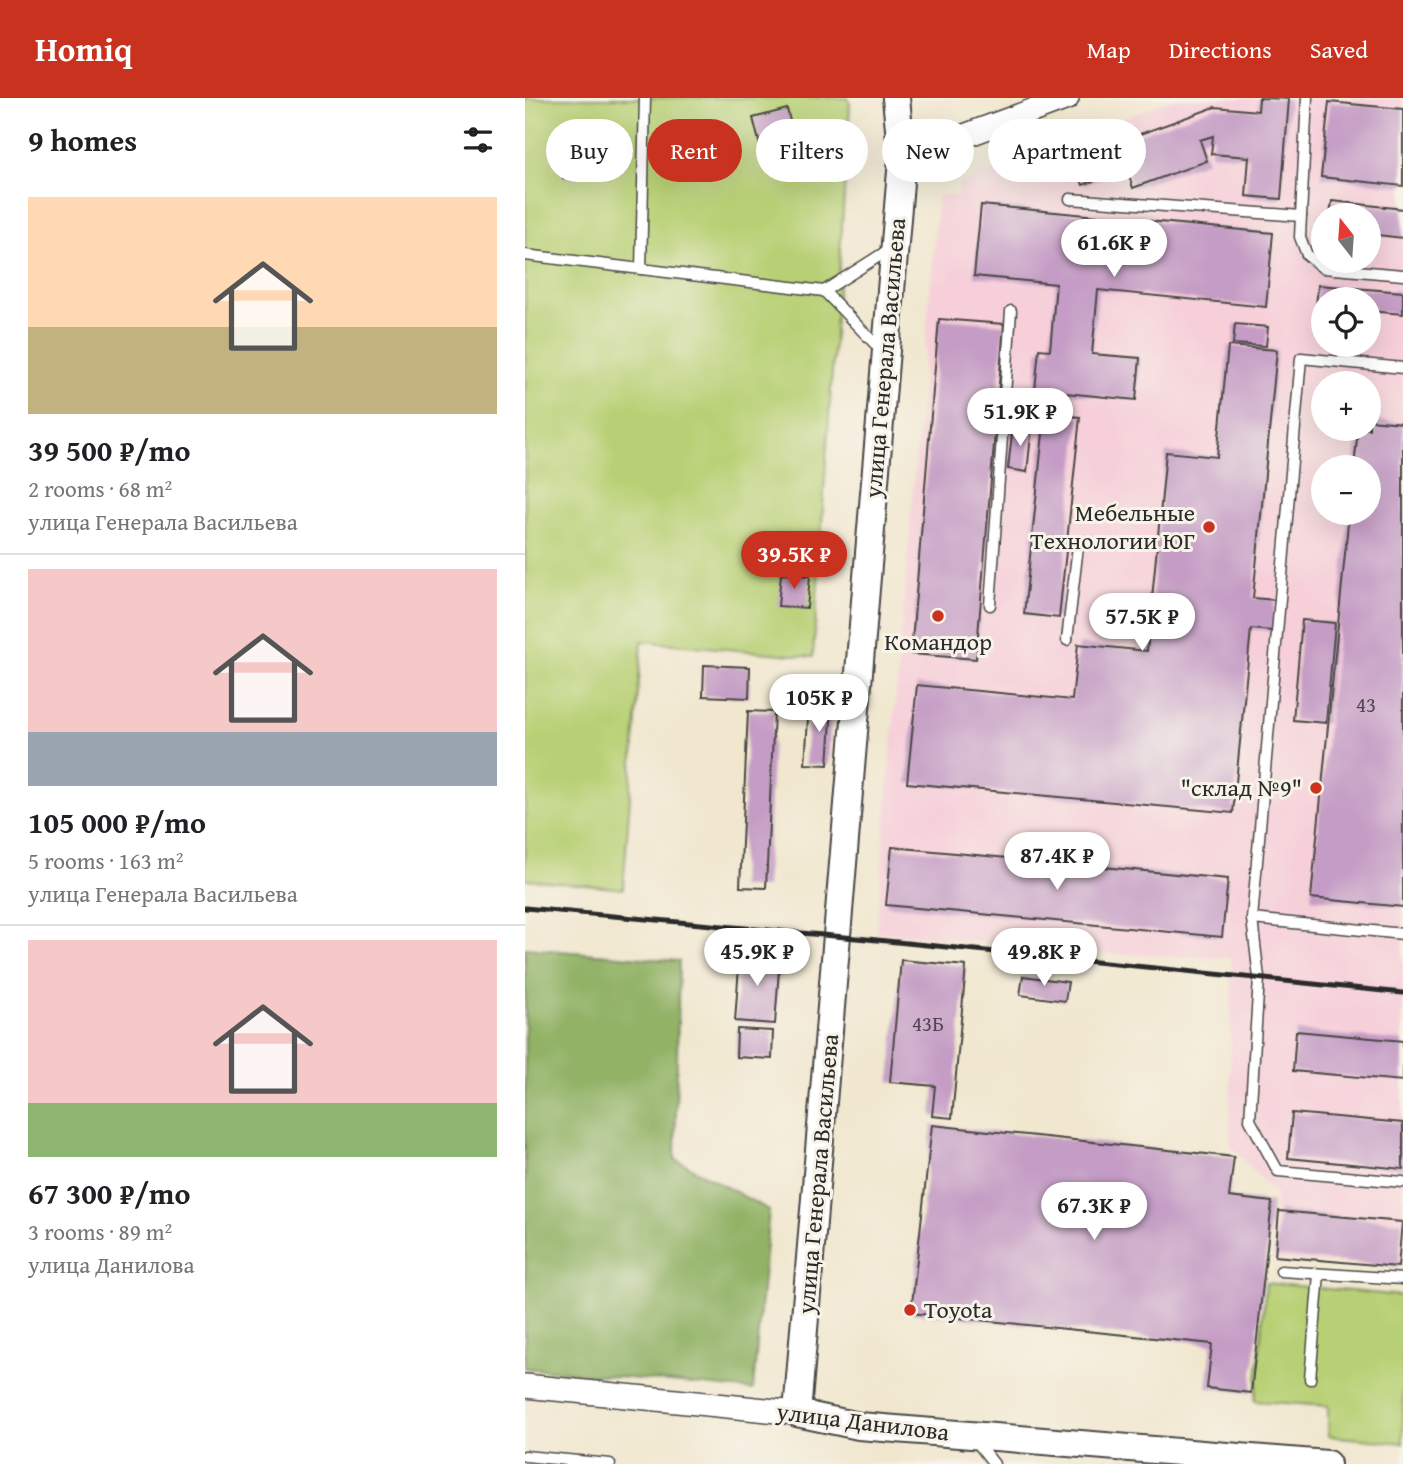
<!DOCTYPE html>
<meta charset="utf-8">
<style>
:root{--surface:#fff;--page:#f6f6f6;--text:#202124;--muted:#757577;--line:#e0e0e0;--accent:#c8321e}
body{margin:0;font-family:"Gentium Book Plus",serif;background:var(--page);color:var(--text);height:100vh;display:flex;flex-direction:column;font-size:26px;white-space:nowrap}
*{box-sizing:border-box;margin:0}
p{font-size:23px;color:var(--muted)}
.icon{flex:none;width:38px;height:38px;fill:none;stroke:currentColor;stroke-width:2;stroke-linecap:round;stroke-linejoin:round}
.map{position:relative;flex:1;overflow:hidden}
.details{display:flex;flex-direction:column;background:var(--surface);width:525px}
.details>*{flex:none}
.guide{position:absolute;left:21px;top:21px;width:665px;height:63px;display:flex;gap:14px}
.needle{width:46px;rotate:343deg}
.tools{position:absolute;left:786px;top:105px;display:grid;gap:14px}
.tools a{display:grid;place-items:center;width:70px;height:70px;border-radius:50%;background:var(--surface);box-shadow:0 7px 28px #0002;font-size:35px}
.price{position:absolute;translate:-50% -60px;padding:0 16px;border-radius:24px;background:#fff;color:#222;font-size:23px;line-height:46px;filter:drop-shadow(0 2px 4px #0008)}
.price::after{content:'';position:absolute;left:50%;top:42px;width:21px;height:16px;margin-left:-10px;background:inherit;clip-path:polygon(0 0,100% 0,50% 100%)}
.price.active{background:var(--accent);color:#fff}
ul{padding:0;list-style:none}
li{display:grid;align-content:center;gap:14px;height:371px;padding:0 28px}
li+li{border-top:2px solid var(--line)}
li span{display:grid;place-items:center;height:217px;border-radius:0px;color:#555}
li>.icon{margin-inline-start:auto}
span .icon{width:126px;height:126px;fill:#fffc;stroke-width:1}
li b{font-size:30px}
h2{display:flex;justify-content:space-between;align-items:center;height:84px;padding:0 28px;font-size:30px}
.chip{padding:0 24px;border-radius:32px;background:var(--surface);box-shadow:0 7px 28px #0002;font-size:24px;line-height:63px}
.chip.active{background:var(--accent);color:#fff}
header{display:flex;align-items:center;gap:42px;box-sizing:border-box;height:98px;padding:0 35px;background:var(--accent);color:#fff}
header strong{font-size:33px}
nav{display:flex;gap:38px;margin-inline-start:auto;font-size:24px}
main{display:flex;flex:1;min-height:0}
.map>svg:first-child{display:block}
</style>
<header>
<strong>Homiq</strong>
<nav><a>Map</a><a>Directions</a><a>Saved</a></nav>
</header>
<main>
<section class="details">
<h2>9 homes<svg class="icon" aria-label="filters" viewBox="0 0 24 24"><path d="M4 7h16M4 17h16"/><circle cx="9" cy="7" r="2"/><circle cx="15" cy="17" r="2"/></svg></h2>
<ul>
<li><span style="background:linear-gradient(#ffd9b3 60%,#c2b280 0)"><svg class="icon" aria-label="home" viewBox="0 0 24 24"><path d="M3 11l9-7 9 7M6 9v11h12V9"/></svg></span><div><b>39 500 ₽/mo</b><p>2 rooms · 68 m²</p><p>улица Генерала Васильева</p></div></li>
<li><span style="background:linear-gradient(#f6c9c9 75%,#9aa5b1 0)"><svg class="icon" aria-label="home" viewBox="0 0 24 24"><path d="M3 11l9-7 9 7M6 9v11h12V9"/></svg></span><div><b>105 000 ₽/mo</b><p>5 rooms · 163 m²</p><p>улица Генерала Васильева</p></div></li>
<li><span style="background:linear-gradient(#f6c9c9 75%,#8fb573 0)"><svg class="icon" aria-label="home" viewBox="0 0 24 24"><path d="M3 11l9-7 9 7M6 9v11h12V9"/></svg></span><div><b>67 300 ₽/mo</b><p>3 rooms · 89 m²</p><p>улица Данилова</p></div></li>
</ul>
</section>
<div class="map">
<svg width="878" height="1366" viewBox="0 0 878 1366">
<rect width="100%" height="100%" fill="#f7f3e8"/>
<filter id="ink" filterUnits="userSpaceOnUse"><feTurbulence type="fractalNoise" baseFrequency=".0143" numOctaves="2"/><feDisplacementMap in="SourceGraphic" scale="14" xChannelSelector="R" yChannelSelector="G"/><feConvolveMatrix kernelMatrix="1 2 1 2 8 2 1 2 1" color-interpolation-filters="sRGB"/></filter>
<filter id="wash" filterUnits="userSpaceOnUse"><feTurbulence type="fractalNoise" baseFrequency=".00686" numOctaves="4" result="noise"/><feDisplacementMap in="SourceGraphic" scale="28" xChannelSelector="R" yChannelSelector="G"/><feGaussianBlur stdDeviation="1.57" result="paint"/><feColorMatrix in="noise" values="0 0 0 0 0 0 0 0 0 0 0 0 0 0 0 0 0 1.4 0 .05"/><feComposite in="paint" operator="in"/></filter>
<g filter="url(#wash)">
<rect width="100%" height="100%" fill="#f1e7cf"/>
<path fill="#f6cfd9" fill-rule="evenodd" d="M649,0H878V1168L748,1162L751,1097L705,1047L706,860L583,856L351,834L413,97L432,98L433,86ZM798,117H844V163H798ZM798,201H844V247H798ZM798,285H844V331H798ZM798,369H844V415H798Z"/>
<g fill="#b8d075" stroke="#727e50" stroke-width="2">
<path d="M0,0H323L325,7L288,559L117,543L98,791L0,781Z"/>
<path d="M741,1185L878,1198V1345L803,1338V1308L730,1303Z"/>
</g>
<path fill="#92b266" stroke="#5e6e48" stroke-width="2" d="M0,850L154,863L150,1061L244,1112L228,1292L0,1270Z"/>
<g id="blocks">
<g fill="#c49cc5">
<path d="M734,0L764,1L756,101L721,98L724,59L686,56L688,38L675,42L682,63L608,90L602,71L558,87L548,60L690,9L733,13Z"/>
<path d="M804,4L878,11V88L796,79Z"/>
<path d="M262,11L274,59L240,67L228,20Z"/>
<path d="M40,46L57,47L55,80H38Z"/>
<path d="M807,103L878,111V140L844,136V117H805Z"/>
<path d="M456,107L748,135L741,209L573,192L567,256L615,260L611,302L510,292L514,251L525,252L531,186L449,178Z"/>
<path d="M793,187L878,194V216L844,213V201H798V209H791Z"/>
<path d="M414,221L479,226L451,561L386,556Z"/>
<path d="M710,226L743,229L741,248L708,246Z"/>
<path d="M703,248L752,252L728,500L750,502L747,533L726,531L708,715L382,685L392,587L547,602L553,546L622,553L641,354L692,359Z"/>
<path d="M520,316L555,319L534,520L499,516Z"/>
<path d="M844,322L878,325V809L786,800L824,415H844V369H829L833,331H844Z"/>
<path d="M488,326L507,328L502,374L483,371Z"/>
<path d="M256,476L285,478L282,510L253,508Z"/>
<path d="M777,522L810,525L801,625L768,622Z"/>
<path d="M179,567L225,569L224,600L178,598Z"/>
<path d="M284,606L307,607L303,667L280,666Z"/>
<path d="M223,613L249,614L241,790L215,789Z"/>
<path d="M367,749L703,781L697,839L361,807Z"/>
<path d="M215,855L255,858L250,926L210,923Z"/>
<path d="M376,862L441,868L427,1020L407,1018L410,988L365,984Z"/>
<path d="M498,878L543,884L540,903L495,897Z"/>
<path d="M212,931L248,933L247,961L211,959Z"/>
<path d="M771,933L878,943V983L768,973Z"/>
<path d="M767,1015L878,1025V1071L763,1060Z"/>
<path d="M407,1027L709,1059L704,1099L747,1104L726,1295L682,1290L687,1246L386,1215Z"/>
<path d="M754,1113L877,1124L873,1169L750,1158Z"/>
</g>
</g>
</g>
<g filter="url(#ink)">
<use href="#blocks" fill-opacity="0" stroke="#494744" stroke-width="2"/>
<g fill="none" stroke-linecap="round" stroke-linejoin="round">
<defs>
<g id="service">
<path d="M545,101L776,118L782,0"/>
<path d="M776,118L775,139L782,157L798,170L878,177"/>
<path d="M0,157L299,193"/>
<path d="M116,171L120,0"/>
<path d="M356,252L299,193L365,151"/>
<path d="M878,270L776,260L727,821L734,880L725,1022L753,1073L878,1084"/>
<path d="M465,507L486,213"/>
<path d="M542,542L553,448"/>
<path d="M727,821L878,836"/>
<path d="M756,1173L878,1181"/>
<path d="M785,1281L794,1176"/>
<path d="M451,1343L469,1366"/>
<path d="M0,1358L85,1366"/>
</g>
<g id="tertiary">
<path d="M377,61L542,0"/>
<path d="M0,1288L272,1315"/>
</g>
<path id="secondary" d="M371,0L377,61L272,1315L334,1328L802,1366"/>
</defs>
<use href="#service" stroke="#494744" stroke-width="13"/>
<use href="#tertiary" stroke="#494744" stroke-width="26"/>
<use href="#secondary" stroke="#494744" stroke-width="30"/>
<use href="#service" stroke="#fff" stroke-width="10"/>
<use href="#tertiary" stroke="#fff" stroke-width="23"/>
<use href="#secondary" stroke="#fff" stroke-width="26"/>
<path stroke="#2b2b2b" stroke-width="5" d="M0,810L342,841L878,895"/>
</g>
</g>
<g fill="#c8321e" stroke="#f7f3e8" stroke-width="2.5">
<circle cx="684" cy="429" r="7"/>
<circle cx="413" cy="518" r="7"/>
<circle cx="791" cy="690" r="7"/>
<circle cx="385" cy="1212" r="7"/>
</g>
<g text-anchor="middle" stroke-width="6" stroke-linejoin="round" paint-order="stroke">
<g font-size="21" fill="#514752">
<text x="841" y="614">43</text>
<text x="403" y="933">43Б</text>
</g>
<g font-size="24" fill="#2b2b2b" stroke="#f7f3e8">
<text transform="translate(360 260) rotate(-85)" y="8">улица Генерала Васильева</text>
<text transform="translate(293 1076) rotate(-85)" y="8">улица Генерала Васильева</text>
<text transform="translate(338 1324) rotate(7)" y="8">улица Данилова</text>
</g>
<g font-size="24" fill="#2b2b2b" stroke="#f7f3e8" text-anchor="end">
<text x="670" y="423">Мебельные<tspan x="670" dy="28">Технологии ЮГ</tspan></text>
<text x="413" y="552" text-anchor="middle">Командор</text>
<text x="777" y="698">"склад №9"</text>
<text x="399" y="1220" text-anchor="start">Toyota</text>
</g>
</g>
</svg>
<div class="tools">
<a><svg class="needle" viewBox="-14 -14 28 28"><path d="M0-13l5 13h-10z" fill="#e53935"/><path d="M0 13l5-13h-10z" fill="#757577"/></svg></a>
<a><svg class="icon" aria-label="locate" viewBox="0 0 24 24"><circle cx="12" cy="12" r="6"/><path d="M12 2v4M12 18v4M2 12h4M18 12h4"/></svg></a>
<a>+</a>
<a>−</a>
</div>
<b class="price" style="left:589px;top:181px">61.6K ₽</b>
<b class="price" style="left:495px;top:350px">51.9K ₽</b>
<b class="price active" style="left:269px;top:493px">39.5K ₽</b>
<b class="price" style="left:617px;top:555px">57.5K ₽</b>
<b class="price" style="left:294px;top:636px">105K ₽</b>
<b class="price" style="left:532px;top:794px">87.4K ₽</b>
<b class="price" style="left:232px;top:890px">45.9K ₽</b>
<b class="price" style="left:519px;top:890px">49.8K ₽</b>
<b class="price" style="left:569px;top:1144px">67.3K ₽</b>
<div class="guide">
<a class="chip">Buy</a>
<a class="chip active">Rent</a>
<a class="chip">Filters</a>
<a class="chip">New</a>
<a class="chip">Apartment</a>
</div>
</div>
</main>
